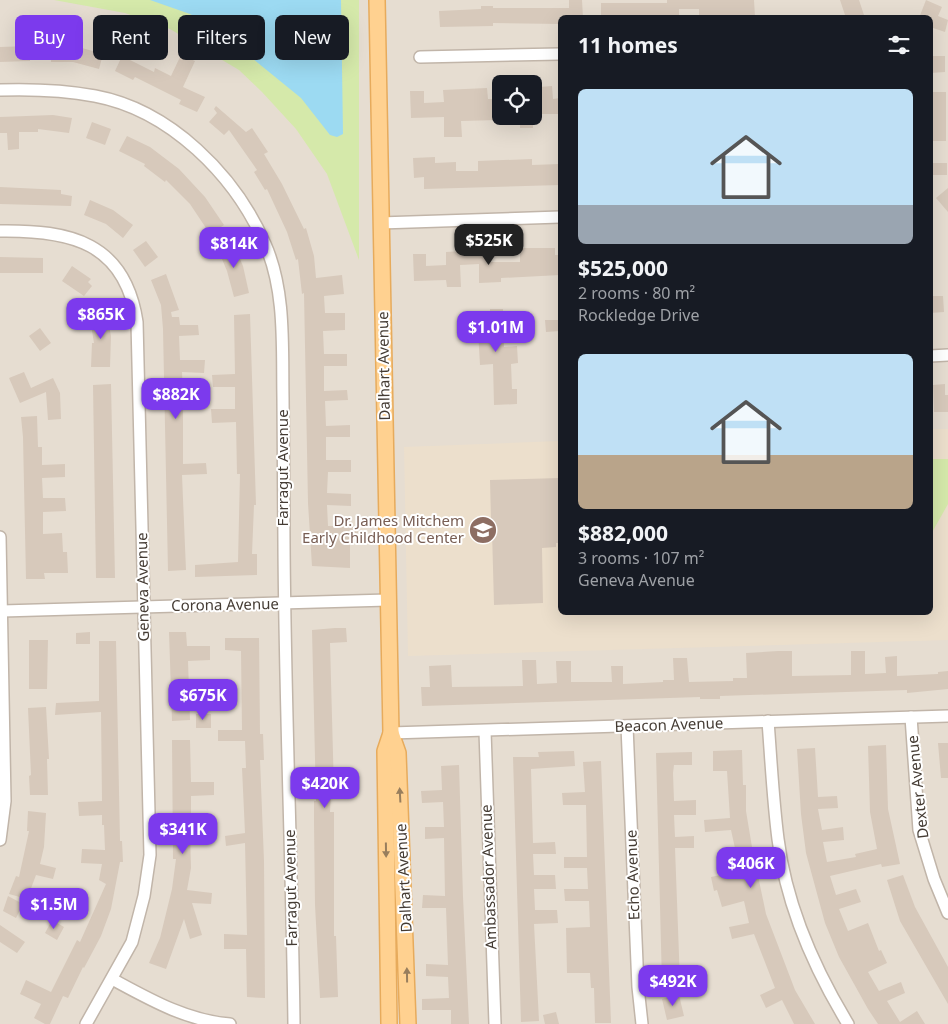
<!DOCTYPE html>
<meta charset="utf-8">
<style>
:root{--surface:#171b24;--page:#20242c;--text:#f1f3f6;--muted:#9ea1a6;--accent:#7c3aed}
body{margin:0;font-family:"Noto Sans",sans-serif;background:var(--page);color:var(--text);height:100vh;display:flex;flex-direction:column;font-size:19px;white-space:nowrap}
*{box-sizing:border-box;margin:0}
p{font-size:16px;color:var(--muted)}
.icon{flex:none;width:28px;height:28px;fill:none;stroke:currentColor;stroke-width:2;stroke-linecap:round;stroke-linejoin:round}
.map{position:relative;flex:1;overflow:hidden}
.sheet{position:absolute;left:558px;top:15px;width:375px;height:600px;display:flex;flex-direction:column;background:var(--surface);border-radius:8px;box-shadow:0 5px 20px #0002}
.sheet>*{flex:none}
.hud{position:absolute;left:15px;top:15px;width:468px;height:45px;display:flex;gap:10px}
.controls{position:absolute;left:492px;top:75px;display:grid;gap:10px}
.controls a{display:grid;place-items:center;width:50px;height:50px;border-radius:8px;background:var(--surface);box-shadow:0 5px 20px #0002;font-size:25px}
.price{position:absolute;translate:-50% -42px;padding:0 11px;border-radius:10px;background:var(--accent);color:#fff;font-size:16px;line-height:32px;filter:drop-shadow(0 1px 2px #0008)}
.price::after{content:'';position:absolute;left:50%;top:30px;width:15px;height:11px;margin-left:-8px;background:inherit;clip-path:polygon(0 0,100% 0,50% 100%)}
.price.on{background:#222;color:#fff}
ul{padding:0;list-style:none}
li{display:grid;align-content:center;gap:10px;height:265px;padding:0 20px}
li span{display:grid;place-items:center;height:155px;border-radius:8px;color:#555}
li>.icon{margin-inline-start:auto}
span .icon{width:90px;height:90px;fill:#fffc;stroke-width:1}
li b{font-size:21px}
h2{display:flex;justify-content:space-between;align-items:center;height:60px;padding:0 20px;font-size:21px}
.tag{padding:0 18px;border-radius:8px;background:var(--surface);box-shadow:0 5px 20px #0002;font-size:18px;line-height:45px}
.tag.on{background:var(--accent);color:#fff}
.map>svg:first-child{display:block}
</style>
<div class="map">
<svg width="948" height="1024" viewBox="0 0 948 1024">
<rect width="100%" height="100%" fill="#f2ece3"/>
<path fill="#e6ddd1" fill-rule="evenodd" d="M0,0H948V1024H0ZM560,18H930V612H560ZM501,84H534V116H501Z"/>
<path fill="#ecdfcc" d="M930,429H948V640L408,656L404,447L560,441V612H930Z"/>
<g fill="#d5e9aa">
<path d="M54,0H359V260L327,174L296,129L262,92L239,70L170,29L125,13Z"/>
<path d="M930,459H948V504L930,536Z"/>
</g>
<path fill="#9cdaf2" d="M150,0H341L343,134L337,137L330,135L301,98L215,28L190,14Z"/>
<g fill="#d7c9bb">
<path d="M569,0H582L583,18H559V24L493,23V26L440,27L439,11L481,9V6H493V8H569Z"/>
<path d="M667,0H754L755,17H699V9H679V18H601V3H667Z"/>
<path d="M840,0H859L865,18H846Z"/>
<path d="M926,0L942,7L938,16L948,20L945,32L933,28L930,35V18H919Z"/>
<path d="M69,16L81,17L79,30L68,29Z"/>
<path d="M30,46V61L0,62V47Z"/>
<path d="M75,46L103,54L99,69L73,62H51V47Z"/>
<path d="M181,55L195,61L183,87L205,97L197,112L179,104L181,100L135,77L133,80L115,71L122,56L154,72L155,68L171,76Z"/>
<path d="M930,56H945V72L930,73Z"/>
<path d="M552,86L553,99L560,98V114H540L539,87Z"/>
<path d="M487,88L488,99H497L498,120L461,121L462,137H444V117L411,118L410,91H424V103L444,102L443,90Z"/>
<rect x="930" y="92" width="16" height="49"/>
<path d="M216,106L246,132L252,128L268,152L264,154L282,184L304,229L306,228L314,256L316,278L342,275L344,294L324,296L325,313H345V330L323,331L324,354H347V366H324V391L347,390L348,400L325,401L326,426L350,425V437H326V460H351V472H328L327,493L351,494V506L327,505L328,526H358V540H350V568L312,566L308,503L304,293L302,294L298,259L296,260L287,232L267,189L265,190L254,172L257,170L229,130L224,135L209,122L217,113L214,109Z"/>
<path d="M53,115L72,118L69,133L38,129V132H19V149L8,150L7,133H0V117Z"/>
<rect x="520" y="116" width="13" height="12"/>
<path d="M92,122L111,129L105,145L86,138Z"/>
<path d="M127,136L150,147L179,169L205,197L224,225L210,234L190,204L166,180L165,182L144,166L145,164L119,151Z"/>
<path d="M435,157V163L456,162V171H478V161L532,159V165L560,164V185L424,189V177L414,178L413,158Z"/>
<rect x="930" y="163" width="17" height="12"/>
<path d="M0,187L61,190V194L72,196L71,206L0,204Z"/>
<path d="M948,188V212L936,198Z"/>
<path d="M90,200L113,210L133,225L123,238L106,224L84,215Z"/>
<path d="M146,241L158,257L145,267L133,250Z"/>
<path d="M232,241L243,266L249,293L234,297L227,271L217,247Z"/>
<path d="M520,248H555V255H560V275L501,278V282L479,283V264L460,265L461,287H447L446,280L414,281L413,254H426V266L446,265V252L478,250H490L491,262H520Z"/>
<path d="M0,257L43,258V273H0Z"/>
<path d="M72,266L91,279L88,282L92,286L84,296L62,281Z"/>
<path d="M166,274L179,310L171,312L172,317H179L180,325H198L199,335L179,336L180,360H205L204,373L182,372L183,393H202L203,406H183V464L206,463L207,474L182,475L186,570L168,571L163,329L161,305L151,280Z"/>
<path d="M930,296H943L944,312L930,313Z"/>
<path d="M490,309H503L504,347L517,346L518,363L511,364L512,389H517V404L494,405L493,364L480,365L478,331H471L470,312H490Z"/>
<path d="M106,310L111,336L110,367H91L92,343H94L89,313Z"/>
<path d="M250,314L256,505H254L252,554H257V575L195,577V565L238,562L240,474H237L236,422L212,423L211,409H235V387H213L212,375L235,374L234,315Z"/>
<path d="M545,320H560V331L546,332Z"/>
<path d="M40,328L51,343L40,351L29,336Z"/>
<path d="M24,372L31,388L53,378L60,393L61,419L48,420L46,392L20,403L9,378Z"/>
<path d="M111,384L115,578H96L93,385Z"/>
<path d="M945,384V395H948V412H934L933,385Z"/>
<path d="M37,416L38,447H42V465L65,464V477L42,478L43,498H65L66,511L43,512V534L62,533L63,552H67L68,573H44L45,579H26L23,437L21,417Z"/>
<path d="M560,478V543H556V547L542,548L543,603L494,605L492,531H486V521L491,520L490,480Z"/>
<path d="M335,628H346L347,642L330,643L334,791L331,792L330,812H334V936H336L338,997L320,998L315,905L314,822V801H316L312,630Z"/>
<path d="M90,632V644H76V633Z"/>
<path d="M169,632H186L187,646H210V660L188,661L190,720L172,721Z"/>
<path d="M225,638H259L260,734H263L264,760H260L264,861L265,998L247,997L246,949H224V934L247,935L245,843L226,846L225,836L245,833L242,768H246L245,741H218V730H242L241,651L225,650Z"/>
<path d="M29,640H48L47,689H29Z"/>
<path d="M99,641H116L120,841H122L123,862H120L111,909L101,936L84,968L83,967L68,998L63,996L50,1024H45L34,1018L41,1004L20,994L26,980L51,992L77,940L80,942L106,884L99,880L102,864L81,863L82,849L105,850L104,825H102V815L79,816L78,802L102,801L101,712L55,715L56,703L99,701Z"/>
<path d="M778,651H792V676L851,675V651H865V674L886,673L885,657L897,656V676L938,674V672L948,671V689L907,693V690L720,696V699H700V697L422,706L421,687H430L429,666L451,665L452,687L523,686L522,660H536L537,684L557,683L556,661H571V682H612L611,666H623V684L663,682V680H674L673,658H687L689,682L733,681V678H747L746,653Z"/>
<path d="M46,707L49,759H47L48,795H30L29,776L31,775L28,708Z"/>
<rect x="196" y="714" width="15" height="14"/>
<path d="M172,740H190L191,782H214V795L191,796V818L211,817L212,829L190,830L191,868L187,890L212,893L211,904L192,903L202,935L190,939L184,919L166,969L149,963L160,938L172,889L176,859H173Z"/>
<path d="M938,743H948V778H941Z"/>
<path d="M886,745L888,809L900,864L882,867L881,864L830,876L836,895L856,889L861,902L839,909L848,931L868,923L879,951L881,950L887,963L868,972L879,991L901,982L905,993L887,1001L900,1022L917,1011L925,1024H878L868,1009L839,957L825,923L806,853L801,814L797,749L815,748L818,797L837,796L838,808L818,809L822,830L843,827L844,840L823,842L827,862L856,857L855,854L877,849L870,812L868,746Z"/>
<path d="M742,750L743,785H746V811L752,847L766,914L795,990L815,1024H794L782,1000L766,1008L760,995L775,988L754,934L732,939L729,927L749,923L744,901L722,907L717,890L714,891L711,877L740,871L731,830L705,832L704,820L730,818L727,771H713V751Z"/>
<path d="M574,751L575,766L531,769L533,843L555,842L556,854H533L534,875H555L556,889H534L535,910H557L558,923L534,924L539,1021L521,1022L513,757H539L538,752Z"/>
<path d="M692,752V765H674L673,773L674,801L696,800V815H674L675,837L694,836V848H675L680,982L662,983L656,753Z"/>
<path d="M601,761L611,1023H595L594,988H591L590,973H567L566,928L590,927L589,901H565L564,889H588L587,868H564V857H587L586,805H563L562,793L585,792L583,762Z"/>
<path d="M459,765L463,897L469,1024H451V1010H422V999L449,998L448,977L426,976V964L448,965L446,908H422L423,895L445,896L444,838L425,839V827H444L443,802L422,803L421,791L442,790L441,766Z"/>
<path d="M28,811L46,813L44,847L40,864L56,868L53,879L36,875L27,899L9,894L16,876L19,877L29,831H27Z"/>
<path d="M903,875L915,907L948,967V1004L900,921L887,880Z"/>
<path d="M68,895L80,898L73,911L64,909Z"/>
<path d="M8,896L23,904L16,918L3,911Z"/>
<path d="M52,920L64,927L57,940L45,933Z"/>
<path d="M0,925L25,942L17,953L0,942Z"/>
<path d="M679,995L684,1016L667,1020L662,999Z"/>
<path d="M556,1012L559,1024H545L543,1015Z"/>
</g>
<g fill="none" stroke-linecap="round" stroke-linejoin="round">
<defs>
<g id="minor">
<path d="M420,57L560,54"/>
<path d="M0,90C32,89 63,90 95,96C170,110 235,175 265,244C286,291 282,348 283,398C283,447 284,495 284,544C285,704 292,864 294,1024"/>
<path d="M380,223L560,217"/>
<path d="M0,231C70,230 125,242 137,322L150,855L144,896L132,942L86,1024"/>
<path d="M930,356L948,355"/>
<path d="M0,537L5,801L0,840"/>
<path d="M2,611L388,600"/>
<path d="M911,717L919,830L934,879L948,913"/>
<path d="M768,721C771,760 773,800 778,839C786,904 814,968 848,1024"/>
<path d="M627,726L638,987L642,1024"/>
<path d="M485,731L495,1024"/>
<path d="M391,733L948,716"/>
<path d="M112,979C149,999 187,1021 230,1024"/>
</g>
<g id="major">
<path d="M377,0L391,733L385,751L389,1024"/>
<path d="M391,733L398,753L408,1024"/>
</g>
</defs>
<use href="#minor" stroke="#c1b5a9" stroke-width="14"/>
<use href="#major" stroke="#e7ab5c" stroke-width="18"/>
<use href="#minor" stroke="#fff" stroke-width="11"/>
<use href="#major" stroke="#ffd190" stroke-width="15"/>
</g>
<defs><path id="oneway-solid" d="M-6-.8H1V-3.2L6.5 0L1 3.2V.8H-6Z" transform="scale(1.25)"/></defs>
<g fill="#987e5d">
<use href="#oneway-solid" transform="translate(400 795) rotate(-93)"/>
<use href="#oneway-solid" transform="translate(386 850) rotate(89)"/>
<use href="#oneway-solid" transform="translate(407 975) rotate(-91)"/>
</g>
<defs>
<symbol id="school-disc" viewBox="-11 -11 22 22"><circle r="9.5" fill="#8d6e63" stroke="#fff"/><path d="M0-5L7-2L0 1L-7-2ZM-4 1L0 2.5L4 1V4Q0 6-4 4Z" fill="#fff"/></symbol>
</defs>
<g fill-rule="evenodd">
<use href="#school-disc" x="467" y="514" width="32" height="32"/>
</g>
<g text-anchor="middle" stroke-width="4" stroke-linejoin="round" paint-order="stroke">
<g font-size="15" fill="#443b33" stroke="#fff">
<text transform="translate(384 366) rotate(-91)" y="5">Dalhart Avenue</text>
<text transform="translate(283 468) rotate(-90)" y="5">Farragut Avenue</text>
<text transform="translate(143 587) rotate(-91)" y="5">Geneva Avenue</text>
<text transform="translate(225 605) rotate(-1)" y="5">Corona Avenue</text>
<text transform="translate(669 725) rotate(-2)" y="5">Beacon Avenue</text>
<text transform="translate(918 787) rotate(-96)" y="5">Dexter Avenue</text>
<text transform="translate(633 875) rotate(-92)" y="5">Echo Avenue</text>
<text transform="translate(489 877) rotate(-92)" y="5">Ambassador Avenue</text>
<text transform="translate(404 878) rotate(-93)" y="5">Dalhart Avenue</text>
<text transform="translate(291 888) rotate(-91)" y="5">Farragut Avenue</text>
</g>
<g font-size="15" fill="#785e54" stroke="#fff" text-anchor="end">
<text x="464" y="526">Dr. James Mitchem<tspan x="464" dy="17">Early Childhood Center</tspan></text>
</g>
</g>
</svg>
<div class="controls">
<a><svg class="icon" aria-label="locate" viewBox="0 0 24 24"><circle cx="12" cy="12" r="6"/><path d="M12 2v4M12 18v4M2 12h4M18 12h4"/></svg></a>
</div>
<b class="price on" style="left:489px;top:266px">$525K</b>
<b class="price" style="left:234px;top:269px">$814K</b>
<b class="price" style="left:101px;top:340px">$865K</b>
<b class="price" style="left:496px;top:353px">$1.01M</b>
<b class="price" style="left:176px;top:420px">$882K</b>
<b class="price" style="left:203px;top:721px">$675K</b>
<b class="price" style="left:325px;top:809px">$420K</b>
<b class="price" style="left:183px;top:855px">$341K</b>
<b class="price" style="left:751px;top:889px">$406K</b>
<b class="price" style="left:54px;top:930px">$1.5M</b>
<b class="price" style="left:673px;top:1007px">$492K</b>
<div class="hud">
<a class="tag on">Buy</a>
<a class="tag">Rent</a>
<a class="tag">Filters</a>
<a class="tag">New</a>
</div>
<section class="sheet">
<h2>11 homes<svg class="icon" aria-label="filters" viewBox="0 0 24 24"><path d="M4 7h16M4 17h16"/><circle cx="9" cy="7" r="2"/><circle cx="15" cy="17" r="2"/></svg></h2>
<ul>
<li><span style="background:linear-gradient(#bfe0f5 75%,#9aa5b1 0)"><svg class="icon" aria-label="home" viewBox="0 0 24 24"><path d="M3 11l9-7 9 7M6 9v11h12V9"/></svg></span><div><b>$525,000</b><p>2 rooms · 80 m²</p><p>Rockledge Drive</p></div></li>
<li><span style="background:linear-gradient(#bfe0f5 65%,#b9a48a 0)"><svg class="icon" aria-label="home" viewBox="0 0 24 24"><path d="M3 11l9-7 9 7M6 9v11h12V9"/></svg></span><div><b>$882,000</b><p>3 rooms · 107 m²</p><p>Geneva Avenue</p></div></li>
</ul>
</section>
</div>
